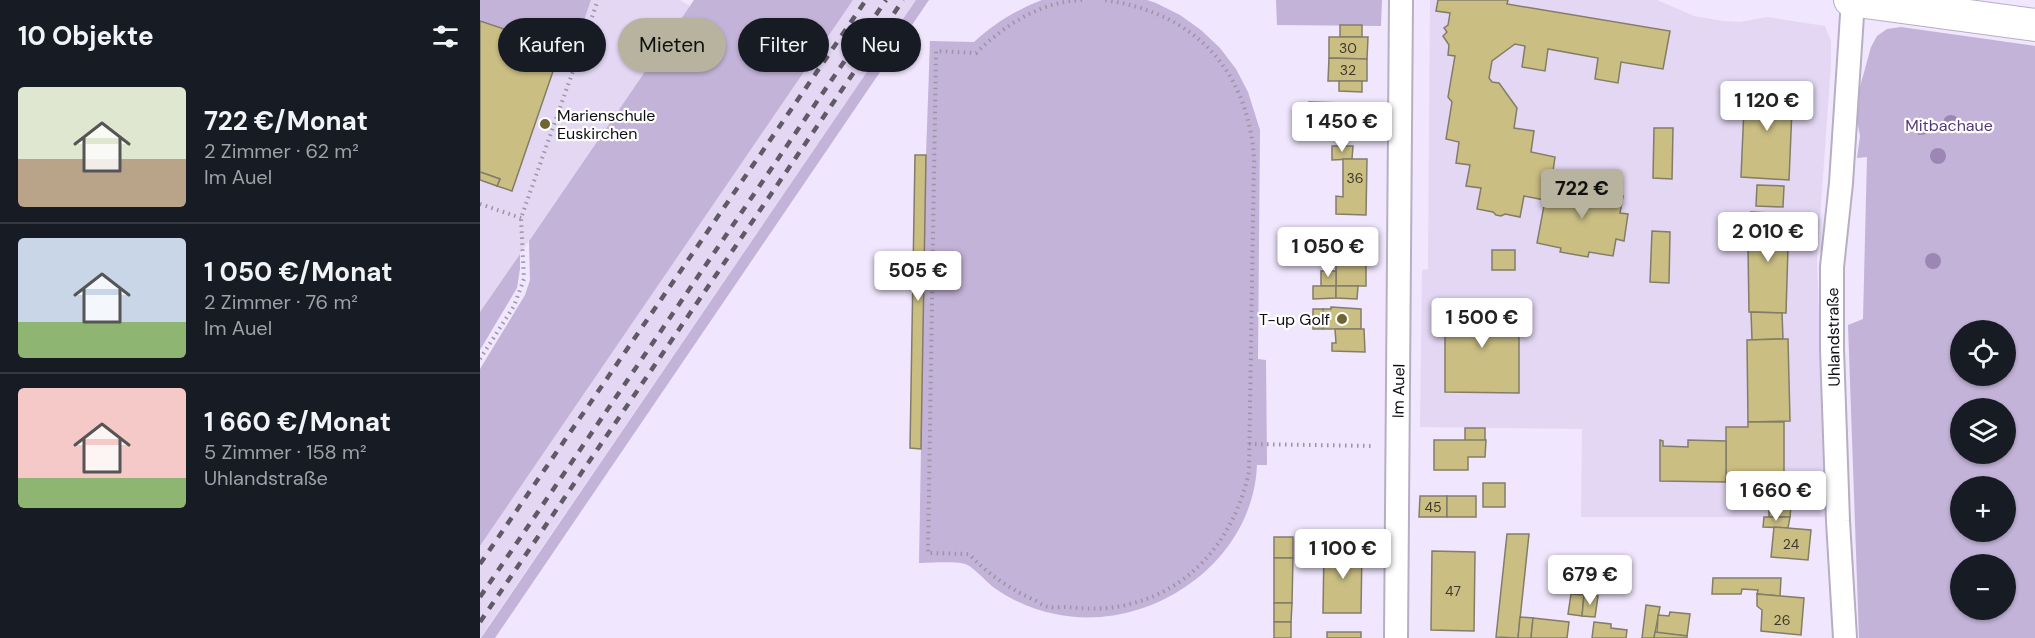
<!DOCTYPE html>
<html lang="de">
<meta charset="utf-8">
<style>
:root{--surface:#171b24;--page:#20242c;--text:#f1f3f6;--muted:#9ea1a6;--line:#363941;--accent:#b7b39e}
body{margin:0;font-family:"DM Sans",sans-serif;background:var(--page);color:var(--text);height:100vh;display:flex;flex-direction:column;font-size:22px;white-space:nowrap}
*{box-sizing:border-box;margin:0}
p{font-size:20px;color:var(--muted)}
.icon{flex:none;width:33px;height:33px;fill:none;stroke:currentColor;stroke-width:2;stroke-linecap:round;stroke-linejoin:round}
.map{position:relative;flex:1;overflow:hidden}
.details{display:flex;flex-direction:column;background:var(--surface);width:480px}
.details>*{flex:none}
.top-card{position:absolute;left:18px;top:18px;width:570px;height:54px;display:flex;gap:12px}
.tools{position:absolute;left:1470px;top:320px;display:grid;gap:12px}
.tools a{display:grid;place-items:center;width:66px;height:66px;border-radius:50%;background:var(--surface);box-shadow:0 2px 4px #0004;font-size:30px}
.price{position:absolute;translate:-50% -51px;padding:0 14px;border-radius:6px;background:#fff;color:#222;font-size:20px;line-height:39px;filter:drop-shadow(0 2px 3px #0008)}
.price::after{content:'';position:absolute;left:50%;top:36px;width:18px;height:14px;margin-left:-9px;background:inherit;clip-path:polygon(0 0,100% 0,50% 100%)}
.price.active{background:var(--accent);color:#111}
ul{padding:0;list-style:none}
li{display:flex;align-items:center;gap:18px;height:150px;padding:0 18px}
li+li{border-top:2px solid var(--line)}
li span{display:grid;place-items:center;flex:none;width:168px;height:120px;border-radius:6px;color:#555}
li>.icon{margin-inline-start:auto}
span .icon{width:72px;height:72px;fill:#fffc;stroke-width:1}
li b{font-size:26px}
h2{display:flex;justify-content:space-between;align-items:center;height:72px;padding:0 18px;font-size:26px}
.chip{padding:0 21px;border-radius:27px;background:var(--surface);box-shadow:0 2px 4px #0004;font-size:21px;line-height:54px}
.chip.active{background:var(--accent);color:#111}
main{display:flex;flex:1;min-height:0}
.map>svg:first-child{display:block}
</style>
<main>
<section class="details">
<h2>10 Objekte<svg class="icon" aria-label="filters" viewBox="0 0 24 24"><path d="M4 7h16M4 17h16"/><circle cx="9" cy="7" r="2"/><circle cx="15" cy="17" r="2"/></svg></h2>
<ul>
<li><span style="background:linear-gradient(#dfe7d0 60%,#b9a48a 0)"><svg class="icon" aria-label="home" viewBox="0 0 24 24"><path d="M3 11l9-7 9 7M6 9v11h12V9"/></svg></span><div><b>722 €/Monat</b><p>2 Zimmer · 62 m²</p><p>Im Auel</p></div></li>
<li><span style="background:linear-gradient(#c9d6e8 70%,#8fb573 0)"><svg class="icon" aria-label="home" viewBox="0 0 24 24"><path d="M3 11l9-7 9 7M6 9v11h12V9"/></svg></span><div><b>1 050 €/Monat</b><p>2 Zimmer · 76 m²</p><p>Im Auel</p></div></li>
<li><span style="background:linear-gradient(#f6c9c9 75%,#8fb573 0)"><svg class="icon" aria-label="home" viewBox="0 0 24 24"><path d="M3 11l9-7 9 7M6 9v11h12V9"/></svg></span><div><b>1 660 €/Monat</b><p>5 Zimmer · 158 m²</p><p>Uhlandstraße</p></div></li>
</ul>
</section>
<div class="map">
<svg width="1555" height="638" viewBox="0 0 1555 638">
<rect width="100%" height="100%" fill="#f0e6fd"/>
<g fill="#e3d7f3">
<path d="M0,0H200L210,6L0,312Z"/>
<path d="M373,0H436L0,638V546Z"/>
<path d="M950,0H1177L1214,16L1243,21L1260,22L1287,17L1345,26L1351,41V64L1337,261L1347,517H1101L1102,429L940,427L942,270L948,269Z"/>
</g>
<g fill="#c3b3d8" fill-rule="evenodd">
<path d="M0,0H111L92,54L80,50L81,48L0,21Z"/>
<path d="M214,0H373L0,546V369L45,295L50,280L49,241Z"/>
<path d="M436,0H449L15,638H1Z"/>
<path d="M562,0H667L676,3L700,15L721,30L740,48L756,69L768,92L780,130L778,359L786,360L787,465H777C773,564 668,634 575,614C553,610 531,600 513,587C506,581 492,566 485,564C473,561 451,563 439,563L441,449L430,448L435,155H446L450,41L494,42C515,23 536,10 562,0Z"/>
<path d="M796,0H902L901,26L797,25Z"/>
<path d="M1421,27L1555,46V638H1379L1368,325L1383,319L1387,157L1377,158L1380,136L1377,120L1378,94L1391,47L1397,36L1407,29ZM1480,330H1526V375H1480ZM1480,408H1526V453H1480ZM1480,486H1526V531H1480ZM1480,564H1526V609H1480Z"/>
<path d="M40,254V269L37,288L0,350V312Z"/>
</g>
<g fill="#cabe83" stroke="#827d68" stroke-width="1.5">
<path d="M958,0H1028L1027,4L1190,31L1183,69L1141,62L1138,83L1115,79L1118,58L1068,49L1065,71L1042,67L1045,46L1035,44L1012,61L1009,78L1012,82L1019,83L1037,108L1034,128L1054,131L1051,152L1075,157L1072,178L1069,179L1065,200L1044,196L1040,217L1025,214L1021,216L1016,215L1013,212L997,209L1001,188L986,186L990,165L976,163L979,142L966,139L972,102L968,97L975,56L968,55L969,45L963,36L967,32L964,28L968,25L970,13L956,11Z"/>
<path d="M0,21L81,48L32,191L17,186L20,179L0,172Z"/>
<rect x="860" y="25" width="22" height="12"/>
<path d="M849,37H888L887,59L849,58Z"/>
<path d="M849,58L887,59V81H848Z"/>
<path d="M859,81H882V92L859,91Z"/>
<path d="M1265,84L1313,86L1309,180L1261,177Z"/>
<path d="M829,102L865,103L864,118L861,117L860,132L828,131Z"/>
<path d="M1174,128H1193L1192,179L1173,178Z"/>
<path d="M852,146H873L872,159L852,160Z"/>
<path d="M435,155H446L441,449L430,448Z"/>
<path d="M863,159H887L886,215L856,214V196L863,197Z"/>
<path d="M0,172L20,179L17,186L0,180Z"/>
<path d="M1069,179H1078L1077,185L1091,187L1092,183L1119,187V192L1143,196L1140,213L1148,214L1144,241L1136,239L1133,256L1109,252L1108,257L1080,252L1081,248L1057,243Z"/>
<path d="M1277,185L1304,186L1303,207L1276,206Z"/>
<path d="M1271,212L1309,214L1306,313L1269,312L1268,248H1271Z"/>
<path d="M1172,231L1190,232L1189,283L1170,282Z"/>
<path d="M840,236H886V260L840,261Z"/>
<rect x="1012" y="250" width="23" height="20"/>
<rect x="856" y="260" width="30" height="26"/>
<rect x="841" y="271" width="15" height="15"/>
<path d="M833,286H856V298L833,299Z"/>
<path d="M856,286H878L877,299L856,298Z"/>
<path d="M965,305L1039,306V393L965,392Z"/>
<path d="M851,307L881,309V329H843V309H851Z"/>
<rect x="833" y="309" width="10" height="20"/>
<path d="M1271,312L1302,313L1303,339L1272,340Z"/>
<path d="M855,329H884L885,352L852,351V343H856Z"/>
<path d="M1303,339H1308L1310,421L1268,422L1267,340Z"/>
<path d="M1268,422H1304V480H1246V427H1268Z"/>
<rect x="985" y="428" width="20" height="13"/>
<path d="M954,440H1006L1005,457H988V470H954Z"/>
<path d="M1180,440L1183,441V446L1208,447V440L1246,441V482L1180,481Z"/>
<rect x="1003" y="483" width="22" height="24"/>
<path d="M940,496H967V517H939Z"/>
<rect x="967" y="496" width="29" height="21"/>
<path d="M1289,506H1311L1310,517H1289Z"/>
<path d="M1284,517H1310L1308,528L1283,527Z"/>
<path d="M1294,527L1331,530L1328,560L1291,557Z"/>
<path d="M1027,534H1049L1038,638L1016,637Z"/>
<rect x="794" y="537" width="19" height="21"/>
<path d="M844,548H882L881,613H843Z"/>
<path d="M952,551L995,552L994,631L951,630Z"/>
<path d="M794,558H813L812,603H794Z"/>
<path d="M1233,578H1301L1300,596L1277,594L1278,590L1262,589L1261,594H1232Z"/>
<path d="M1091,594L1104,595L1102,616L1088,614Z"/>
<path d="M1277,594L1324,598L1321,635L1281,631L1282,610L1277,606Z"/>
<path d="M1104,595L1118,596L1115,617L1102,616Z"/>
<path d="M794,603H812L811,622H794Z"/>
<path d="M1166,605L1180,607L1174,638H1162Z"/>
<path d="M1190,612L1210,614L1207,636L1177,633L1178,615L1189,616Z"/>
<path d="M1040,617L1053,618L1051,638H1038Z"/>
<path d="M1053,618L1089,622L1087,638H1051Z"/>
<rect x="794" y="622" width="17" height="16"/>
<path d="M1114,622L1131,624V628L1147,630L1146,638H1112Z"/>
<rect x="847" y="632" width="34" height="6"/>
<path d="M1175,632L1207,636V638H1174Z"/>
</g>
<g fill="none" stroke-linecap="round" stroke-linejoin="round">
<defs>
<g id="minor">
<path d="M916,638L921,0"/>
<path d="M1365,638L1358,521L1352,349V267L1361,183L1373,0"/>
</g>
<path id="secondary" d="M1370,0L1555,25"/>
</defs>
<use href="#minor" stroke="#b8aec4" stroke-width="26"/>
<use href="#secondary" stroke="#b8aec4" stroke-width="34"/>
<g stroke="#9c94a5" stroke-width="4" stroke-dasharray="1.5 4.5" stroke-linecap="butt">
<path d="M602,0C560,2 526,24 496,53L456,51L448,553L489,554C508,574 527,587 552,599C557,601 563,606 568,607C574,608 581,607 587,607C608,609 629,610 650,604C715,588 755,535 769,472L774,157C767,68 713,12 624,0"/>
<path d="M0,204L41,218"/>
<path d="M0,359L34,306L44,279L41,218L118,0"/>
<path d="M769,444L895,446"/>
</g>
<use href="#minor" stroke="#fff" stroke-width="22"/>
<use href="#secondary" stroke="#fff" stroke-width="32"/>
<g stroke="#605a67" stroke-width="4.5" stroke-dasharray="8 8" stroke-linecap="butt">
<path d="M0,564L386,0"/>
<path d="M0,597L406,0"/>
<path d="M0,622L423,0"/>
</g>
</g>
<g fill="#9c86b4">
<circle cx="1471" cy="123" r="8"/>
<circle cx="1441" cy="127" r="8"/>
<circle cx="1458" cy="156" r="8"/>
<circle cx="1453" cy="261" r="8"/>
</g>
<g fill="#706532" stroke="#fff" stroke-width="2">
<circle cx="65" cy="124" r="6"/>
<circle cx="862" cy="319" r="6"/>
</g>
<g text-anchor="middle" stroke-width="4.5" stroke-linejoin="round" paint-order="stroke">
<g font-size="14" fill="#3e3830">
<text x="868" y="53">30</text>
<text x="868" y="75">32</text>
<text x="875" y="183">36</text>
<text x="953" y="512">45</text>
<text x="1311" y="549">24</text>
<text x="973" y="596">47</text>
<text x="1302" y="625">26</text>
</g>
<g font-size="16" fill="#100c14" stroke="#fff" text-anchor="start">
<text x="77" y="121">Marienschule<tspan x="77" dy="18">Euskirchen</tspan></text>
<text x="850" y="325" text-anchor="end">T-up Golf</text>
</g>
<g font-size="16" fill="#573778" stroke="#fff">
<text x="1469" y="131">Mitbachaue</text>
</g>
<g font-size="16" fill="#100c14" stroke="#fff">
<text transform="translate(1353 337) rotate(-91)" y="6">Uhlandstraße</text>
<text transform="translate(918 391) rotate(-89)" y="6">Im Auel</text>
</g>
</g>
</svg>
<div class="tools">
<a><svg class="icon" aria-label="locate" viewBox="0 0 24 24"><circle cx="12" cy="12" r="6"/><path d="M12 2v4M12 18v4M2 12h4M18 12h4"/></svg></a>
<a><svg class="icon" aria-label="layers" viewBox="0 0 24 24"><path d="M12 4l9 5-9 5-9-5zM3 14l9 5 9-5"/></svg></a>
<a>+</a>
<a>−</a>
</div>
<b class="price" style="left:1287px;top:132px">1 120 €</b>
<b class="price" style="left:862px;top:153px">1 450 €</b>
<b class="price active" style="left:1102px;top:220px">722 €</b>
<b class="price" style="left:1288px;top:263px">2 010 €</b>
<b class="price" style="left:848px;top:278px">1 050 €</b>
<b class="price" style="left:438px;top:302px">505 €</b>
<b class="price" style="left:1002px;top:349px">1 500 €</b>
<b class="price" style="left:1296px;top:522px">1 660 €</b>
<b class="price" style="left:863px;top:580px">1 100 €</b>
<b class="price" style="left:1110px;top:606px">679 €</b>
<div class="top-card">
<a class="chip">Kaufen</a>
<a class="chip active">Mieten</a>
<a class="chip">Filter</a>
<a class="chip">Neu</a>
</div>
</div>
</main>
